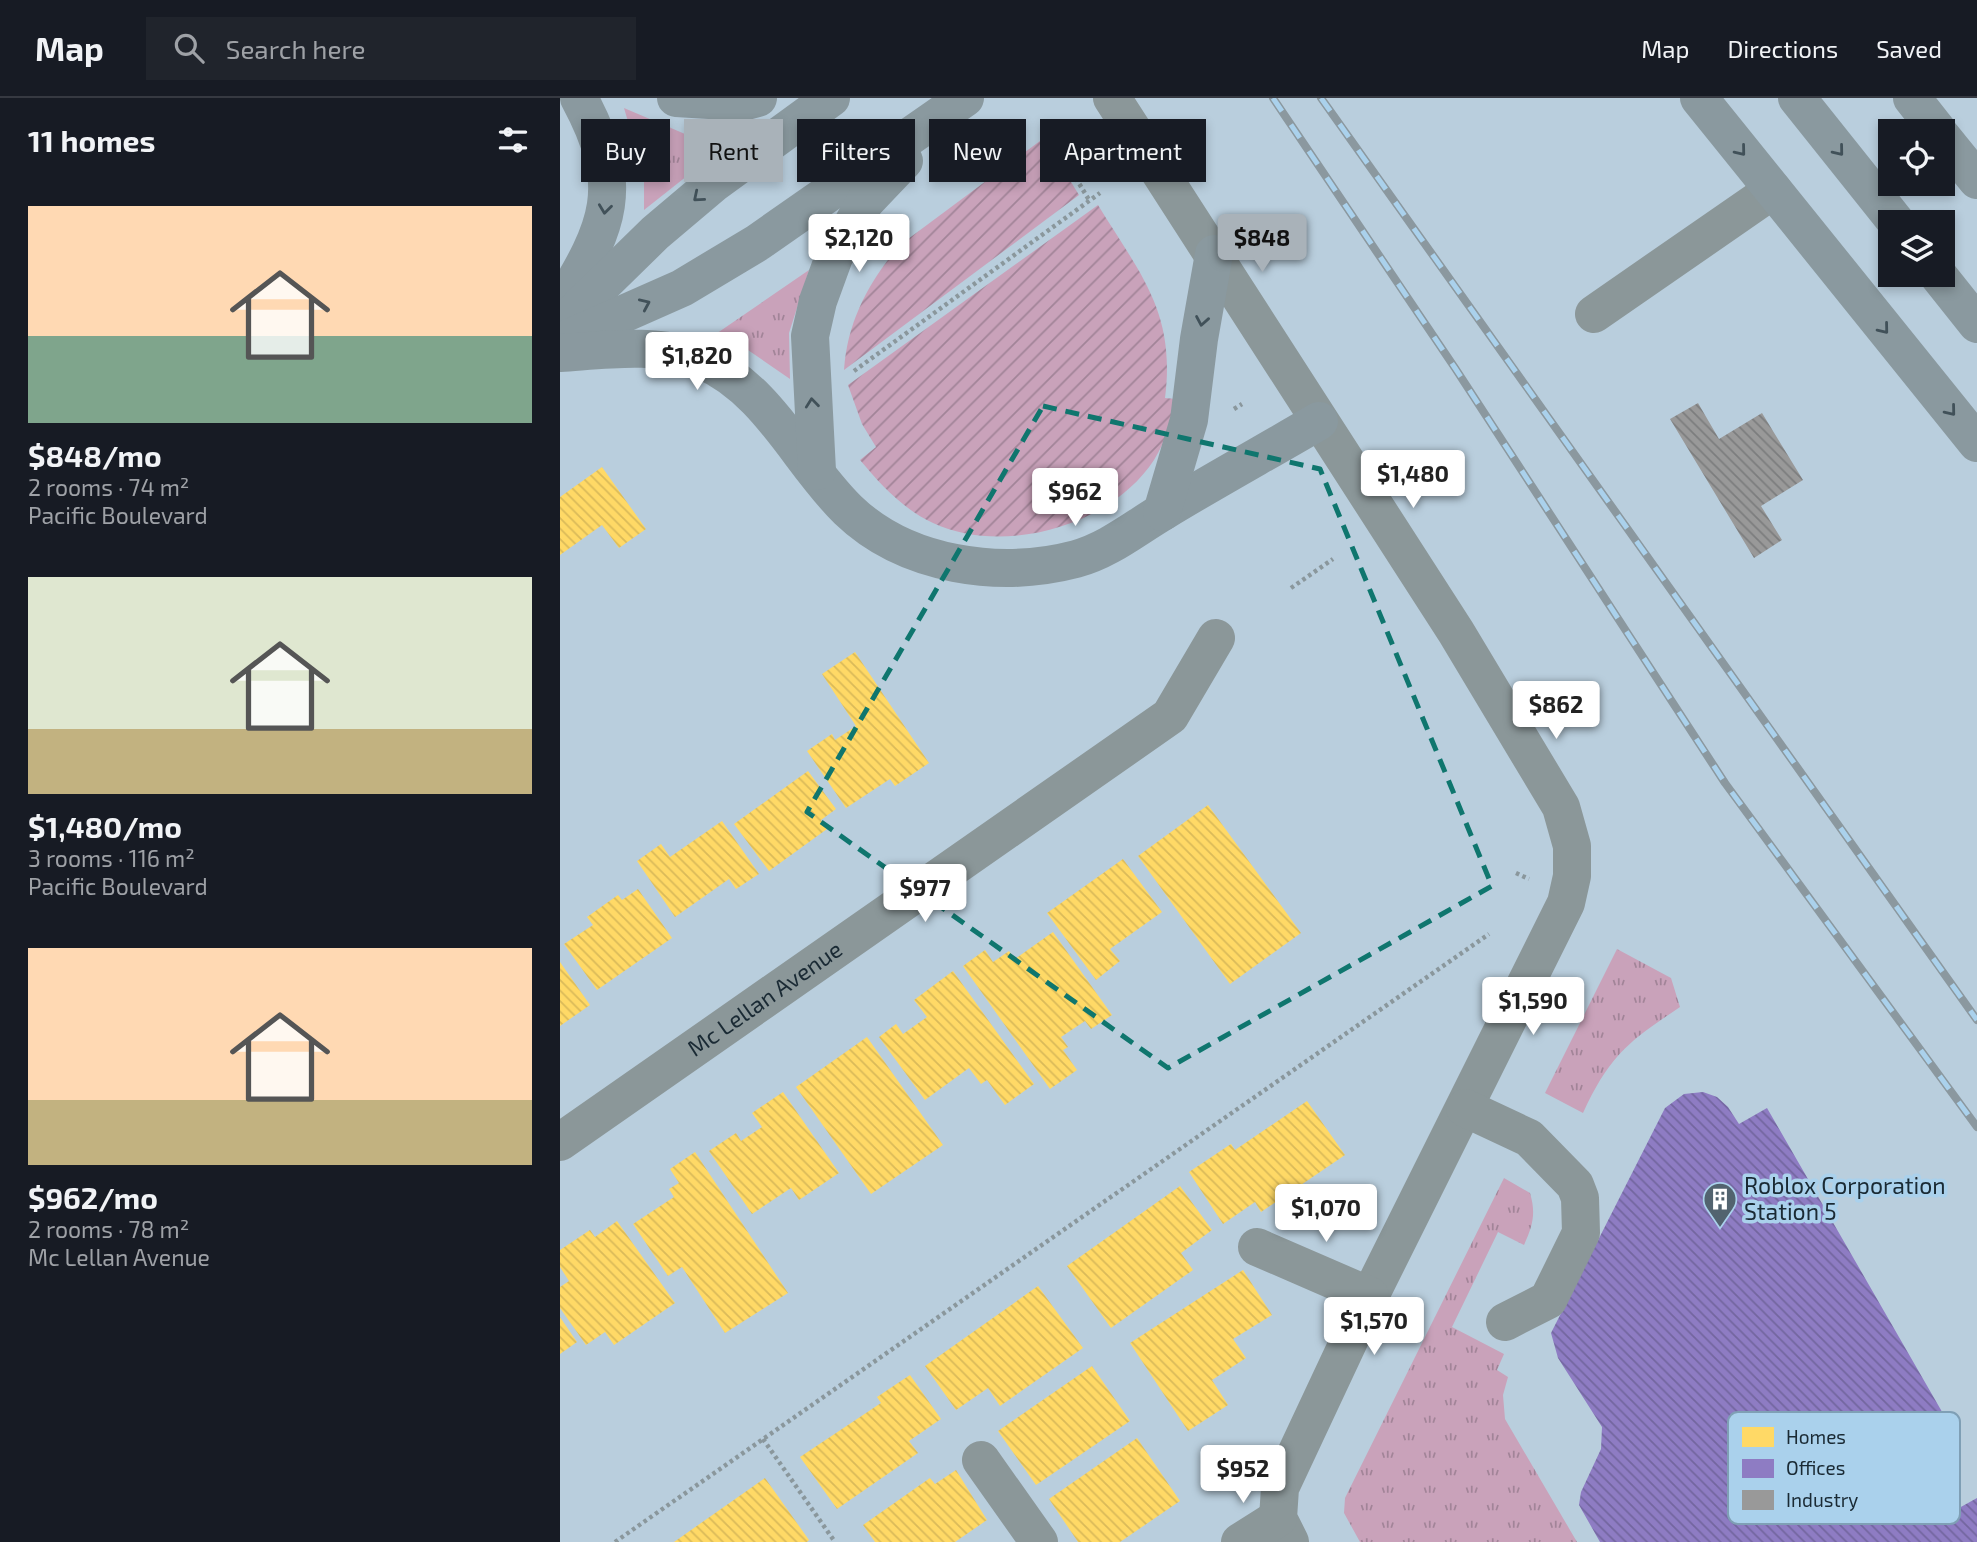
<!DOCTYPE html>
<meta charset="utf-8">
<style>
:root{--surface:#171b24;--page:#20242c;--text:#f1f3f6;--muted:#9ea1a6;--line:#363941;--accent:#a9b2b9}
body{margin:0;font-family:"Exo 2",sans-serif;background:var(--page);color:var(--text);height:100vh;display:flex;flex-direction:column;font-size:26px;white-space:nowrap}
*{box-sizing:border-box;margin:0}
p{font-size:23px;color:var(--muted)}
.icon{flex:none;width:38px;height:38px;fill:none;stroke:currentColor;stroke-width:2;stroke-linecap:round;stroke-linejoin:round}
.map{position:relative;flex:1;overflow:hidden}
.sheet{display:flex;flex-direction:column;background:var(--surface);width:560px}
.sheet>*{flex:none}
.guide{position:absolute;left:21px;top:21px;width:665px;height:63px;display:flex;gap:14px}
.controls{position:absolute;left:1318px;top:21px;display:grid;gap:14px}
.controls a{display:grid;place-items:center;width:77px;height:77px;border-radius:0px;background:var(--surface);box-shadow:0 4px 10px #0003;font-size:35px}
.price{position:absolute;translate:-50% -60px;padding:0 16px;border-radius:7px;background:#fff;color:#222;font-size:23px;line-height:46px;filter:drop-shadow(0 2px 4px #0008)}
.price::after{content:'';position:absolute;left:50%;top:42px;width:21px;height:16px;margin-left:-10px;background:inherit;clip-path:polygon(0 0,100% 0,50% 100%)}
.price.current{background:var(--accent);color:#111}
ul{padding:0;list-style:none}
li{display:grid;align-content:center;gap:14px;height:371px;padding:0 28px}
li span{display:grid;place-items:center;height:217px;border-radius:0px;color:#555}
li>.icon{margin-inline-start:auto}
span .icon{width:126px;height:126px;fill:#fffc;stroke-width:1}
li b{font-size:30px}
h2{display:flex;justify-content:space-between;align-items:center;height:84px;padding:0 28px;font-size:30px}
.tag{padding:0 24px;border-radius:0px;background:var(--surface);box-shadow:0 4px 10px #0003;font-size:24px;line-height:63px}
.tag.current{background:var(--accent);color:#111}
header{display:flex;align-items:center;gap:42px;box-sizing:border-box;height:98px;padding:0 35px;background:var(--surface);border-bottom:2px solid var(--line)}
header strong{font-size:33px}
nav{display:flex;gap:38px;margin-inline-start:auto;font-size:24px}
.search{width:490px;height:63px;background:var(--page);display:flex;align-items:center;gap:18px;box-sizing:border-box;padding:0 24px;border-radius:0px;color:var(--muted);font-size:26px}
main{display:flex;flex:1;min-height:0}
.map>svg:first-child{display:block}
</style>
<header>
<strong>Map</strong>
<div class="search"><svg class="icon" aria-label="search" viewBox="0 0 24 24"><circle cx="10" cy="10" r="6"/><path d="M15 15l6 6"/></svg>Search here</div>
<nav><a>Map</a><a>Directions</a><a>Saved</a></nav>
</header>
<main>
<section class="sheet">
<h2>11 homes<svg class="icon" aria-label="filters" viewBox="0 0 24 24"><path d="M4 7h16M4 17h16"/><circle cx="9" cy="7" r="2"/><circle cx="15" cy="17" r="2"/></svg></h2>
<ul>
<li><span style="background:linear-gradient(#ffd9b3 60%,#7fa58c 0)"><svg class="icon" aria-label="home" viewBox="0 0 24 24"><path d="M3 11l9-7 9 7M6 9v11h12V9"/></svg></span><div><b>$848/mo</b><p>2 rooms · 74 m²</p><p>Pacific Boulevard</p></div></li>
<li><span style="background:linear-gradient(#dfe7d0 70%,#c2b280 0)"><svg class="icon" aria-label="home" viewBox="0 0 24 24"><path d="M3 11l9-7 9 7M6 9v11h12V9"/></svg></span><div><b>$1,480/mo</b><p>3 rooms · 116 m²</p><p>Pacific Boulevard</p></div></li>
<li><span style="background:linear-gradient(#ffd9b3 70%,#c2b280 0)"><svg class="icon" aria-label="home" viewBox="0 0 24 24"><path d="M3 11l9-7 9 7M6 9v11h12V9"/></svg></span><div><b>$962/mo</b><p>2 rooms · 78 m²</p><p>Mc Lellan Avenue</p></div></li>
</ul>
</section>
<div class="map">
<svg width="1417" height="1444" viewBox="0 0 1417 1444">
<defs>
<pattern id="grass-tufts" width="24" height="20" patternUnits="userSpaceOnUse" patternTransform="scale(1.75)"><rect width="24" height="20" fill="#c9a2ba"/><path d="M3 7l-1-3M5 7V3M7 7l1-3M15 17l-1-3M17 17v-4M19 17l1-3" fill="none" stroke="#a28498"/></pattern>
<pattern id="garden-furrows" width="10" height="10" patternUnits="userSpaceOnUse" patternTransform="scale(1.75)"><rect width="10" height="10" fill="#c9a2ba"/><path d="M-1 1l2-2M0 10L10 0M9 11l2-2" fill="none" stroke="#a28498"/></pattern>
<pattern id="homes-back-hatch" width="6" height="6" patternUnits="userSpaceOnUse" patternTransform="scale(1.75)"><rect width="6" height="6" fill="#ffd966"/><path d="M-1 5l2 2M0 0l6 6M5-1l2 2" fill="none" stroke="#daba59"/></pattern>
<pattern id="offices-back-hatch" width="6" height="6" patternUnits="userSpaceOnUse" patternTransform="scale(1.75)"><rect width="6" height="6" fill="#8e7cc3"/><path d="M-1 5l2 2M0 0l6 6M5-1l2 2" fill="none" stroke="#73669f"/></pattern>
<pattern id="industry-back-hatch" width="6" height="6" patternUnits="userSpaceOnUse" patternTransform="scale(1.75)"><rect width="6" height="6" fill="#999"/><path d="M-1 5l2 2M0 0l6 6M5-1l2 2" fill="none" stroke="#7c7d7e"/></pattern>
</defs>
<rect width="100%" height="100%" fill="#b9cedd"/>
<g fill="url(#grass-tufts)">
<path d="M64,10L125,36L175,40L84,112V78Z"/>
<path d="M249,172L229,235L230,281L185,250L150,240Z"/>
<path d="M1057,851L1111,880L1120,909C1068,944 1050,957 1023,1015L985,995Z"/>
<path d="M944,1080L970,1095C976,1115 973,1127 964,1147L938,1134L892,1229L944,1256L937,1272L948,1279L943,1297L945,1321L1017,1444H800L784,1415L785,1400Z"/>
</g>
<g fill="url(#garden-furrows)">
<path d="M484,40L519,97L284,272C287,224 309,183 340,147Z"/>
<path d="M538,107C580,176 616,214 605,300L616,301C611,322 606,343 594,362C551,428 444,458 373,425C344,412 320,386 300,362L316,349L302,326L288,287Z"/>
</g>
<g fill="url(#homes-back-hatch)">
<path d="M42,369L86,431L59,450L42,427L0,457V399Z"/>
<path d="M295,554L369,665L335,688L330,681L286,710L247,653L272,636L275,642L296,628L262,576Z"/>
<path d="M248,673L276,711L261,722L267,731L209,773L174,726Z"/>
<path d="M648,707L741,835L670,886L578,758Z"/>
<path d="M162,723L199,776L176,791L169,781L115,819L77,763L101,746L110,759Z"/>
<path d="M563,761L602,814L550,851L560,863L536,882L487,815Z"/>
<path d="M78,791L112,840L37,892L4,846L33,827L27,819L58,797L62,802Z"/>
<path d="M493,834L552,917L531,931L525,923L501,939L508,949L503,952L517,972L490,991L403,868L425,852L433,864L449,853L455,861Z"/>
<path d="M0,864L30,907L0,928Z"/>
<path d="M393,873L474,986L445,1007L427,982L421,986L409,970L365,1002L319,939L336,926L343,936L367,919L354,902Z"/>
<path d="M307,939L383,1047L311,1096L236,989Z"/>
<path d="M223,994L279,1075L239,1102L231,1090L192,1116L149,1053L176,1035L181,1043L202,1029L192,1015Z"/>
<path d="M747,1003L785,1057L701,1114L695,1104L663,1126L629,1074L671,1046L675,1052Z"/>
<path d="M135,1054L228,1195L165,1235L122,1169L108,1178L73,1126L114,1099L109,1091L119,1085L110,1071Z"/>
<path d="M620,1088L652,1132L621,1155L633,1172L551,1230L507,1168Z"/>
<path d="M57,1123L115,1205L54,1247L45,1234L26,1247L0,1210V1189L9,1183L0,1169V1152L30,1132L35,1139Z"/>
<path d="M683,1172L712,1217L673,1241L686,1260L652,1282L668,1307L628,1333L570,1245Z"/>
<path d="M478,1188L523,1250L440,1308L428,1290L396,1312L365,1268Z"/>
<path d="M0,1219L17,1244L0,1256Z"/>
<path d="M532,1268L570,1323L476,1387L438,1333Z"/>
<path d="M350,1277L381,1321L349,1343L358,1355L277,1411L240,1359L321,1305L317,1299Z"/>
<path d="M577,1340L620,1403L560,1444H518L489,1401Z"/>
<path d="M396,1372L427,1422L395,1444H315L303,1427L370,1380L375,1386Z"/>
<path d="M205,1380L249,1442L247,1444H114Z"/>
</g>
<path fill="url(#offices-back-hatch)" d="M1143,994L1157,999L1168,1009L1179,1026L1207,1010L1400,1345L1371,1362L1399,1410L1417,1400V1444H1040L1019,1407L1021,1394L1041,1351L1042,1329L998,1260L991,1235L1105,1010L1124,996Z"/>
<path fill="url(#industry-back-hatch)" d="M1138,305L1159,341L1202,315L1243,382L1201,408L1222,442L1194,460L1110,321Z"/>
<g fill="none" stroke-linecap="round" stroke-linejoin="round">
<g stroke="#8a979c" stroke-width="4.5" stroke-dasharray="3.5 3.5" stroke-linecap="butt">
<path d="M487,32L529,102"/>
<path d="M294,273L540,95"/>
<path d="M674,311L682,306"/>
<path d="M731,490L773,461"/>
<path d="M956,775L969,781"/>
<path d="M203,1341L275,1444"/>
<path d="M55,1444L929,836"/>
</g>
<g stroke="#8b9799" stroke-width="38">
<path d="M552,0L896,534L1001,709L1012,748V778L1006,805L810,1198L720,1390L718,1420L730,1444"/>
<path d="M1034,216L1213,92"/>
<path d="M905,1010L969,1040L1015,1087L1020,1100L1021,1135L988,1202L945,1224"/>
<path id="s1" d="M0,1044L610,618L656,540"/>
<path d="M697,1149L810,1198"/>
<path d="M421,1362L479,1444"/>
<path d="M680,1444L718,1420"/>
</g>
<g stroke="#8a999f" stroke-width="38">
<path d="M116,0L183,4L198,0"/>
<path d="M1139,0L1417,345"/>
<path d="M1237,0L1336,124"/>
<path d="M1352,0L1378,33"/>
<path d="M1382,39L1417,82"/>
<path d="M1378,177L1417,226"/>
<path d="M0,208C49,128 67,89 19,0"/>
<path d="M0,228L95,135L153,86L271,0"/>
<path d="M0,244L122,190L197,145L405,0"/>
<path d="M0,255C45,252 98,244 141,262C209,291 238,363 288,412C346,468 440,481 516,461C549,452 575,430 604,413C655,382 708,353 759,323"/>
<path d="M257,373L250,238L258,203L274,159L305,104L344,63"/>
<path d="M602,414L629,322L639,241L654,156"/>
</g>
<defs>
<g id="rail">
<path d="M713,0L895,270L1165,685L1417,1029"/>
<path d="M761,0L1417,922"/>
</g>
</defs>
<use href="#rail" stroke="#8b989f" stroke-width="8"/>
<use href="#rail" stroke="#aad1ec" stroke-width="5" stroke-dasharray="16" stroke-linecap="butt"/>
</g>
<defs><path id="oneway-chevron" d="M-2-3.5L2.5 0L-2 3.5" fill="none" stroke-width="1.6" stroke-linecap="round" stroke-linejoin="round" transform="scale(1.75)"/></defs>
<g stroke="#415159">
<use href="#oneway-chevron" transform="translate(1181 53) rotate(51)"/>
<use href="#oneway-chevron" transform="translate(1279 53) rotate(51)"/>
<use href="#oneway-chevron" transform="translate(138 99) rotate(140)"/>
<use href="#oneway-chevron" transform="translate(45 111) rotate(97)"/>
<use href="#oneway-chevron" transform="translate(85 206) rotate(-24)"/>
<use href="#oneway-chevron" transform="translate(642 223) rotate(100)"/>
<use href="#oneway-chevron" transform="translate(1324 231) rotate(51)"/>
<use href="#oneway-chevron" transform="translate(252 305) rotate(-96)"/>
<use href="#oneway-chevron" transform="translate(1391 313) rotate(51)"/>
</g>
<path fill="none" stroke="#0f766e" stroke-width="5" stroke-dasharray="14 9" stroke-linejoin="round" d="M483,308L760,371L932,788L608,970L247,714Z"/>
<defs>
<symbol id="building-pin" viewBox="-11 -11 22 30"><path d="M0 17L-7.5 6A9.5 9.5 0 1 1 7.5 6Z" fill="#52636f" stroke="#aad1ec"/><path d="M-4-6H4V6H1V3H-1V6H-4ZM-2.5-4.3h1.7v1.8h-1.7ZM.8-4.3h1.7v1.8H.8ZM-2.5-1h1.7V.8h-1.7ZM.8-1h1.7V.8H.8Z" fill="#fff"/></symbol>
</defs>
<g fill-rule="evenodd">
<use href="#building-pin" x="1141" y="1082" width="38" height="52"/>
</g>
<g text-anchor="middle" stroke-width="7" stroke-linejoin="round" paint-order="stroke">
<g font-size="23" fill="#1a2a34" stroke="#aad1ec">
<text dy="8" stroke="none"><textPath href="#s1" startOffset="250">Mc Lellan Avenue</textPath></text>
</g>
<g font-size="23" fill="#1a2a34" stroke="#aad1ec" text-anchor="start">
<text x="1184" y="1096">Roblox Corporation<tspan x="1184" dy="26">Station 5</tspan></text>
</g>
</g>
<rect x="1168" y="1314" width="232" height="112" rx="10" fill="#aad1ec" stroke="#7f9fb5" stroke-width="2"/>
<rect x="1182" y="1329" width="32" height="20" fill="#ffd966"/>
<rect x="1182" y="1361" width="32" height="19" fill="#8e7cc3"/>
<rect x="1182" y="1392" width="32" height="20" fill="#999"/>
<g font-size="19" fill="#1a2a34">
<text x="1226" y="1346">Homes</text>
<text x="1226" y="1377">Offices</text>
<text x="1226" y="1409">Industry</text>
</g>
</svg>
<div class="controls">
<a><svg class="icon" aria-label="locate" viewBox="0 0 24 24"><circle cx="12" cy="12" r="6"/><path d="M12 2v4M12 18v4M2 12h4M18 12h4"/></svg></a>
<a><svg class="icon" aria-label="layers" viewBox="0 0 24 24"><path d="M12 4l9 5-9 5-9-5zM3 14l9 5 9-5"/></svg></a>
</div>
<b class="price" style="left:299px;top:176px">$2,120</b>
<b class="price current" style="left:702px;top:176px">$848</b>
<b class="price" style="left:137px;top:294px">$1,820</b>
<b class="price" style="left:853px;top:412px">$1,480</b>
<b class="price" style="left:515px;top:430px">$962</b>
<b class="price" style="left:996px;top:643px">$862</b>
<b class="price" style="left:365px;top:826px">$977</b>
<b class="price" style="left:973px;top:939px">$1,590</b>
<b class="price" style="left:766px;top:1146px">$1,070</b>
<b class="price" style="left:814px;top:1259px">$1,570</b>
<b class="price" style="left:683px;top:1407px">$952</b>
<div class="guide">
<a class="tag">Buy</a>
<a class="tag current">Rent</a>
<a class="tag">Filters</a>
<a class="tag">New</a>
<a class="tag">Apartment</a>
</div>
</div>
</main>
